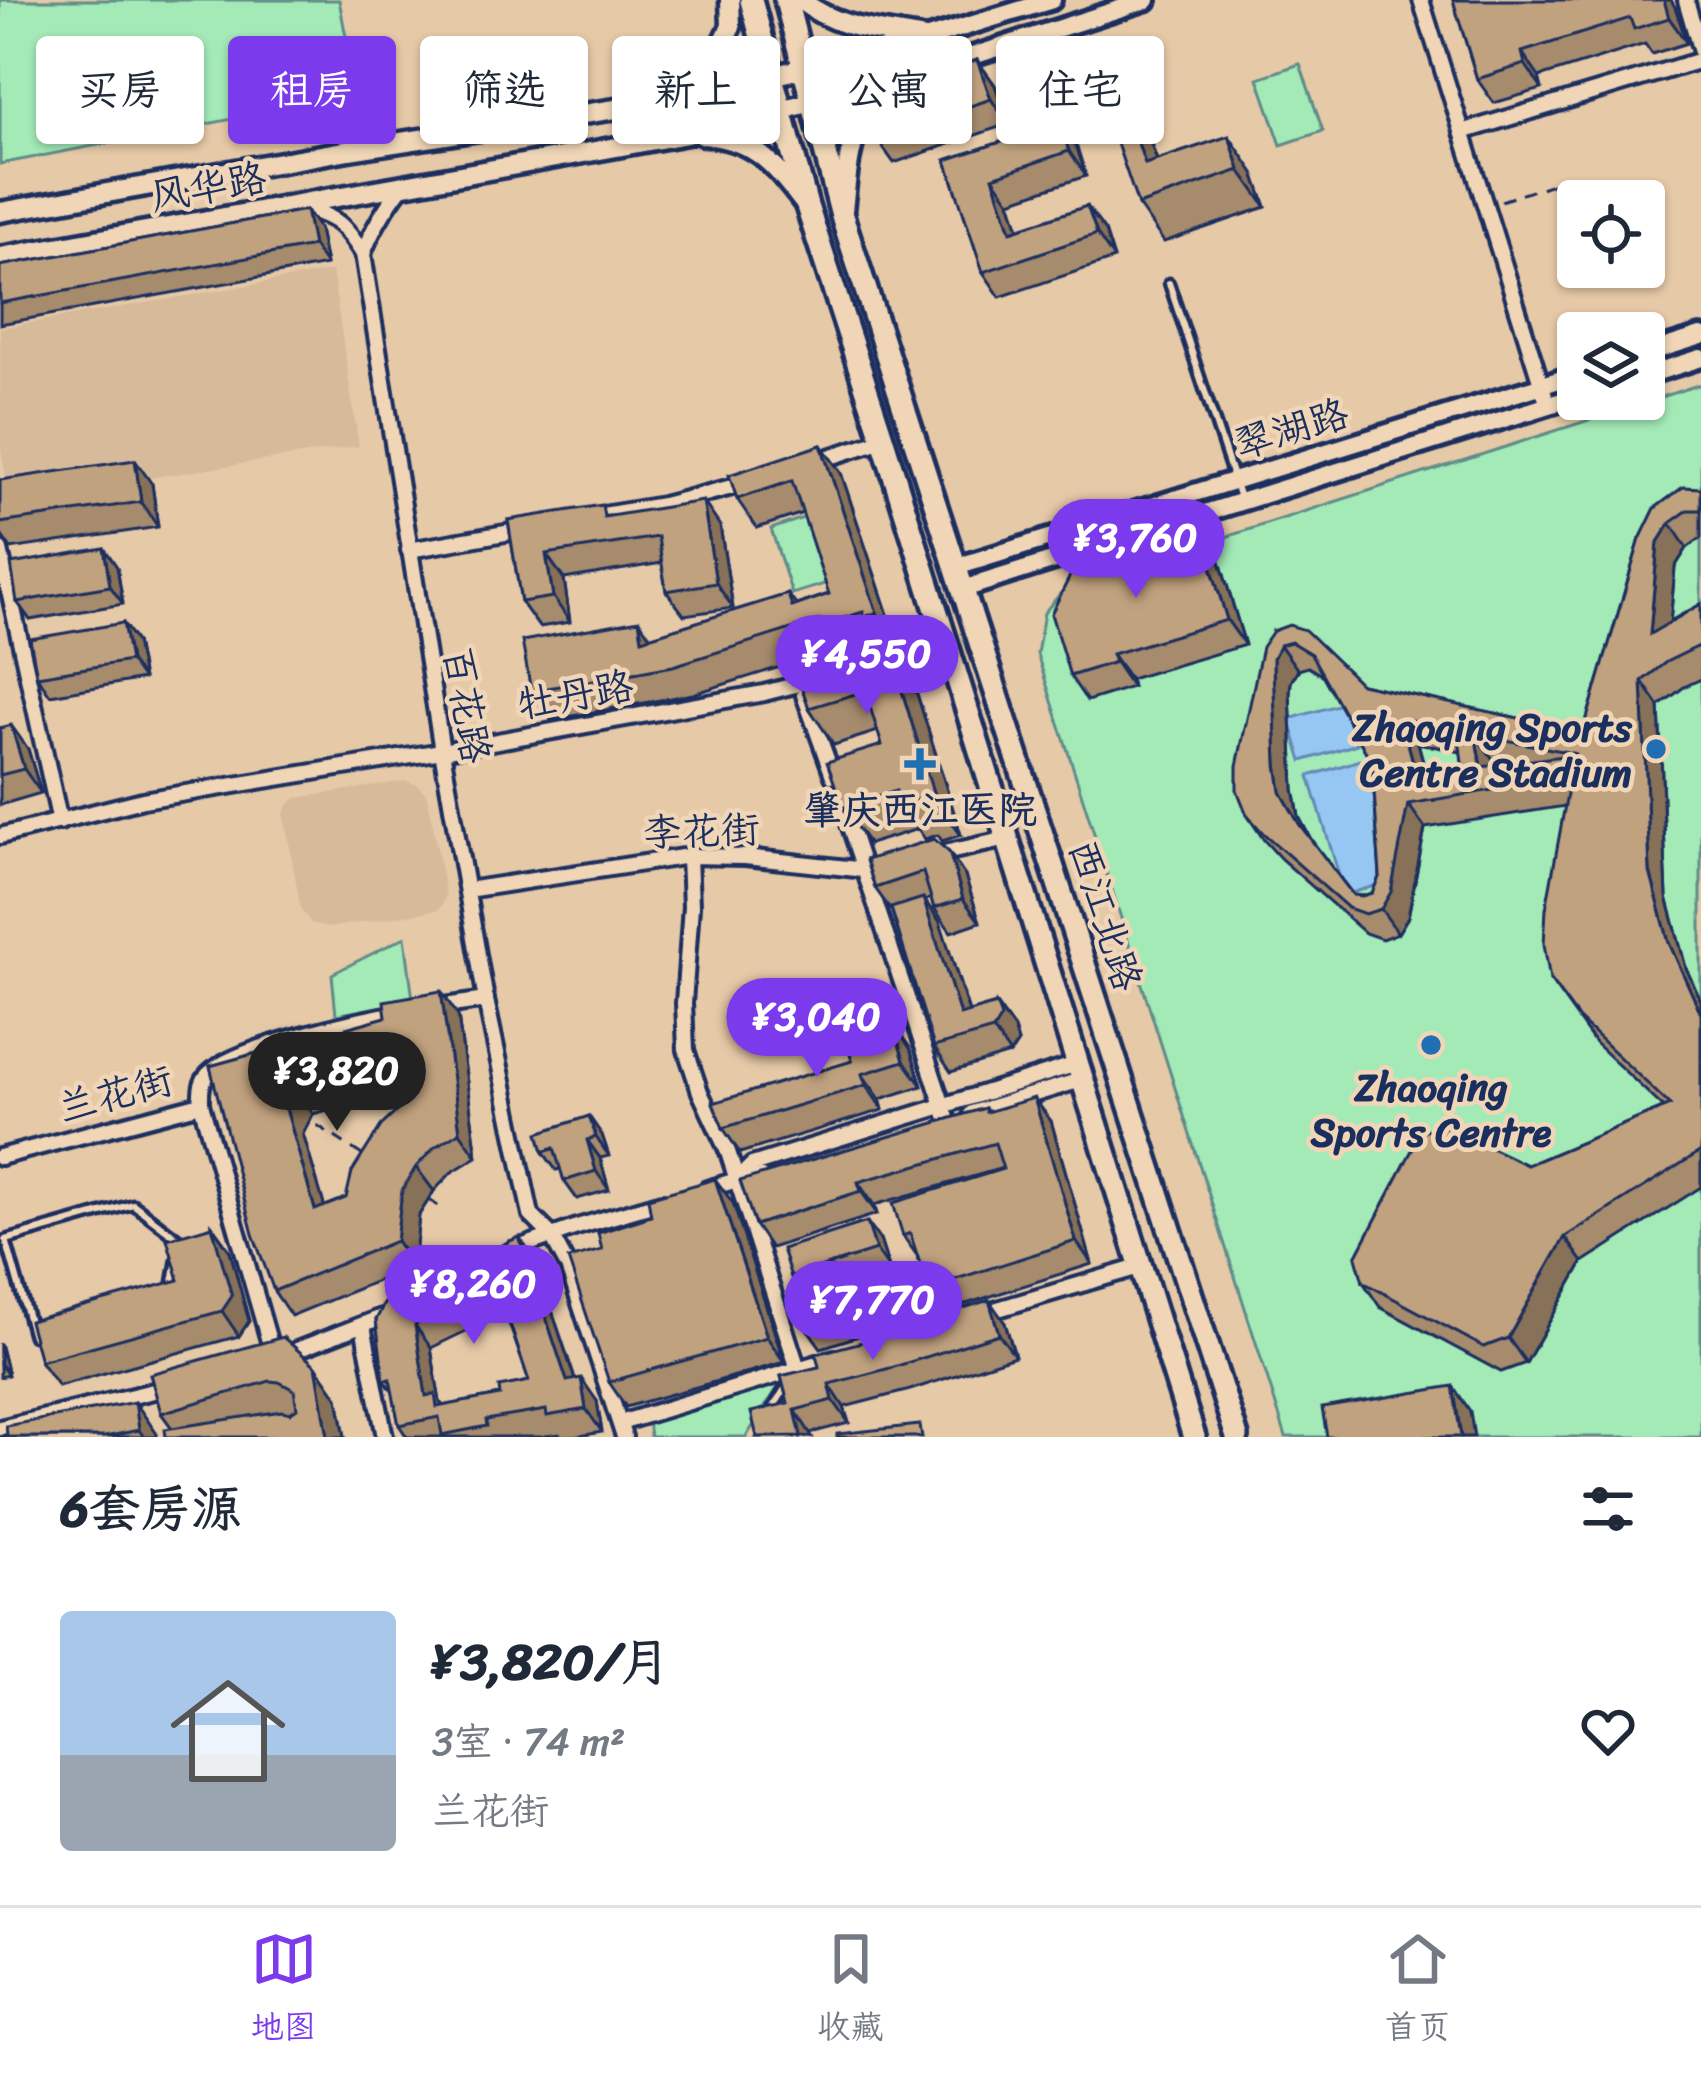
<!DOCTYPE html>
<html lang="zh">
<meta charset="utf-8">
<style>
:root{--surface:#fff;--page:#f6f6f7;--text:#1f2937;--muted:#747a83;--line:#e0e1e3;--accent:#7c3aed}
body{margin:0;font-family:Sriracha,"LXGW WenKai TC",sans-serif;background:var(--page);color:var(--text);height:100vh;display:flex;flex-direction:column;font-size:45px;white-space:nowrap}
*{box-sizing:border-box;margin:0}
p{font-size:39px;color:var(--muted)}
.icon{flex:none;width:66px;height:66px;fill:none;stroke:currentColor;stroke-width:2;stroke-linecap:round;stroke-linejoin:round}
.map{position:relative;height:1437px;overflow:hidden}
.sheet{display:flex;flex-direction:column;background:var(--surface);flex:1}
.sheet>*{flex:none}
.hud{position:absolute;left:36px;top:36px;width:1629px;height:108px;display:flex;gap:24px}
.controls{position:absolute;left:1557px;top:180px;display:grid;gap:24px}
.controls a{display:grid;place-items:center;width:108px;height:108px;border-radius:12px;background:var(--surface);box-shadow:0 3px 9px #0004;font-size:60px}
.price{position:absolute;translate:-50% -102px;padding:0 27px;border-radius:42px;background:var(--accent);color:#fff;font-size:39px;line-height:78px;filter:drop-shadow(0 3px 6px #0008)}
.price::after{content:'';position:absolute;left:50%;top:72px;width:36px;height:27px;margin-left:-18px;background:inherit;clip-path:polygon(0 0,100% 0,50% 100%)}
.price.active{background:#222;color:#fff}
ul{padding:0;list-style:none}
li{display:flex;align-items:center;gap:36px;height:300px;padding:0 60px}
li span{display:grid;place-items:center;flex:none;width:336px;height:240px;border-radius:12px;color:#555}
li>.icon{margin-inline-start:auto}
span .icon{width:144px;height:144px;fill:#fffc;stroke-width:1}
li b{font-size:51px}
h2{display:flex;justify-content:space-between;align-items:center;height:144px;padding:0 60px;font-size:51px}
.pill{padding:0 42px;border-radius:12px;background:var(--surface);box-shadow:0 3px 9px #0004;font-size:42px;line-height:108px}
.pill.active{background:var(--accent);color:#fff}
.dock{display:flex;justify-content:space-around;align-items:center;height:168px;border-top:3px solid var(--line);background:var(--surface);font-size:33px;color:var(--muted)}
.dock a{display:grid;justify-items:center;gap:6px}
.dock .active{color:var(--accent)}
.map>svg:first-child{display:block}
</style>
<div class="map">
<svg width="1701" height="1437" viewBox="0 0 1701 1437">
<rect width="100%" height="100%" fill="#e6c9a7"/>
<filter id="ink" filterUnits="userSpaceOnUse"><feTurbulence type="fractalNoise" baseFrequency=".00833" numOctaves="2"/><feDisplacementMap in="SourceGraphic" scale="24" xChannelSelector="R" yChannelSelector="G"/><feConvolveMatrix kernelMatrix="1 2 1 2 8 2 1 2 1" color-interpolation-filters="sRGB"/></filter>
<g filter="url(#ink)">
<g fill="#d7ba9a">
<path d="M332,271L359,446L10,499L0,444V328Z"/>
<path d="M406,781L418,785L427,795L446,896L442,905L437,910L327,928L312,924L301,910L284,815L288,805L297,798Z"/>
</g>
<g fill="#a3eab7" stroke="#5f8c8a" stroke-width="3">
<path d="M0,0H339L357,95L0,164Z"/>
<path d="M1300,64L1323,131L1281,145L1258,78Z"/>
<path d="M1701,384V1437H1286L1037,654L1044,613L1064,589Z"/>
<path d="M809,516L831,582L792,594L771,529Z"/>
<path d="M405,937L413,1000L336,1015L332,974Z"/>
<path d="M783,1379L746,1437H650L648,1420Z"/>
</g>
<g fill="#96c7f2" stroke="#658ab7" stroke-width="3">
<path d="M1344,703L1357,744L1302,761L1289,719Z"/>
<path d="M1363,759L1400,878L1345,895L1309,776Z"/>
</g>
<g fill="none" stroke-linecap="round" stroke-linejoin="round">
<defs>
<g id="service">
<path d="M1169,283L1240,498"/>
<path d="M172,1288L177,1259"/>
<path d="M40,1334L33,1336L6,1240L133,1204L180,1240"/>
<path d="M771,1411L786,1387"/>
</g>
<g id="minor">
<path d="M1421,0L1548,406"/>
<path d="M1686,0L1701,52"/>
<path d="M1462,132L1701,60"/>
<path d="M402,186C386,207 372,229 363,254L442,751L486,1000L531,1215L551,1235L568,1267L624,1437"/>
<path d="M298,205C336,219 341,219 363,254"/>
<path d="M817,461L883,440"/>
<path d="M591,517L663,505L751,482"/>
<path d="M0,550L60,822"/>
<path d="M409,550L528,529"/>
<path d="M886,657L945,639"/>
<path d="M804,695L833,776"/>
<path d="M840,797L948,1121"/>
<path d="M0,836L143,800L442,751L764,693L814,680"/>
<path d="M935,855L1007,839"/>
<path d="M689,856L691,906L684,1003L686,1050L700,1092L728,1152L798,1369"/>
<path d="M467,890L689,856L745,857L866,870L884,866"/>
<path d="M438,1007L486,1000"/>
<path d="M972,1113L1081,1080"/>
<path d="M0,1157L201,1104"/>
<path d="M737,1180L752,1165L1077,1064"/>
<path d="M707,1189L737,1180L761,1177"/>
<path d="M512,1250L577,1227L662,1202"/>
<path d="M981,1314L1139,1267"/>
<path d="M363,1326L385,1437"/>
<path d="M273,1355L201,1104C201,1094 200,1085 206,1077C226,1048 367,1018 404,1012"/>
<path d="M284,1355L392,1313"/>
<path d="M620,1423L834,1358"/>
<path d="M0,1428L170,1387"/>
</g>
<g id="tertiary">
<path d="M804,68L925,39L1052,0"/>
<path d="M812,102L901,79L1147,0"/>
<path d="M1644,354L1701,336"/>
<path d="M1644,376L1701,358"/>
<path d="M956,567L1578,374"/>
<path d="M963,589L1578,396"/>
</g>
<g id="secondary">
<path d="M800,0C841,31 877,29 925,39"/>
<path d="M674,100L720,49L731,26L730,0"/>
<path d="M703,135C756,139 774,165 805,204"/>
<path d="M843,211C849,156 850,111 901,79"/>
<path d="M0,212L349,150L674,100L804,68"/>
<path d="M0,257L595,151L687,134L812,102"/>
</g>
<g id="primary">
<path d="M751,0L807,206L883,440L1194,1437"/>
<path d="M786,0L842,216L1237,1437"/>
</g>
</defs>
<use href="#service" stroke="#1b2f5e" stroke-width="15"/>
<use href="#minor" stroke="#1b2f5e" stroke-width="22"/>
<use href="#tertiary" stroke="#1b2f5e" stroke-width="26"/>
<use href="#secondary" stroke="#1b2f5e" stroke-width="27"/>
<use href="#primary" stroke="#1b2f5e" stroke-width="30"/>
<g stroke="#1b2f5e" stroke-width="3" stroke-dasharray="12 9" stroke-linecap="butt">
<path d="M1501,201L1561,181L1563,224"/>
<path d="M317,1125L365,1157"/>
<path d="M428,1199L442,1209"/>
</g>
<use href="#service" stroke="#f0d6b7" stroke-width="6"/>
<use href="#minor" stroke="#f0d6b7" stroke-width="14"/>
<use href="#tertiary" stroke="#f0d6b7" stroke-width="16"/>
<use href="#secondary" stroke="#f0d6b7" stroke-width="18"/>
<use href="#primary" stroke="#f0d6b7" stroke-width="21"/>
</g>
<g fill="#a68b6d" stroke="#1b2f5e" stroke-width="3" fill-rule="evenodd">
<path d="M1453,0L1675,7L1687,43L1652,54L1645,44L1539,77L1542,89L1494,103L1477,79Z"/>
<path d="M977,60L995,85L1008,124L894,163L876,138Z"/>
<path d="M1119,87L1144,124L1157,160L1254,173L1266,207L1164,242L1138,205Z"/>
<path d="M1059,123L1077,148L1086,176L1010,201L1019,229L1105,231L1114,259L1000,297L983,272L946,160Z"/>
<path d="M306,210L319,229L326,265L0,324V266Z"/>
<path d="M821,445L841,473L897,642L893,643L907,662L961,835L942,841L938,835L925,839L918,829L869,844L843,808L882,745L878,731L834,745L809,708L793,663L693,694L551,720L531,691L650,637L788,594L796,605L829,594L803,513L757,528L737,499Z"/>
<path d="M0,480L152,484L158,527L11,549L0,533Z"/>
<path d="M1701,488V538L1687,548L1675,567L1670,621L1701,604V679L1684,687L1659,706L1667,897L1686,968L1701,1001V1187L1583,1262L1526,1363L1501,1372L1380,1307L1363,1282L1527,1165L1664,1108L1595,1043L1550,980L1565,806L1425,828L1408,917L1398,933L1382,939L1365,933L1281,859L1264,840L1247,815L1273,631L1361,684L1583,732L1640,539ZM1308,667L1323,676L1372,763L1380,875L1372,893L1362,896L1353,895L1312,841L1299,817L1294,789L1290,692L1291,682L1298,670ZM1418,743L1461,752L1463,770L1427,776ZM1493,759L1512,763L1494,765Z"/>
<path d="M609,516L720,526L733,608L684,615L666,591L662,563L564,579L570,622L539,627L521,602L508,520Z"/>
<path d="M104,548L117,567L123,604L30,620L17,602Z"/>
<path d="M1218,555L1245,645L1130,679L1132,687L1087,701L1070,676Z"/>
<path d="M123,623L136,642L143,679L50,695L37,676Z"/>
<path d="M0,728L28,749L41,793L0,805Z"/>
<path d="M866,860L965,876L980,922L951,932L934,908L931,898L925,901L940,922L969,1012L996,1004L1014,1029L1018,1042L1010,1054L951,1072L934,1047L892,912L875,888Z"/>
<path d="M441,991L458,1016L477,1157L452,1172L434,1191L419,1215L414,1266L291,1316L274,1291L210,1066L386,1017ZM397,1091L400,1108L346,1198L324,1207L303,1134L313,1114Z"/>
<path d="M893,1024L910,1048L922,1086L880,1099L883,1110L740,1153L723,1128L852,1061Z"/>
<path d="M985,1108L987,1111L1051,1121L1092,1264L944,1311L928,1288L918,1257L903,1236L1003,1168L874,1205L877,1214L771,1248L755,1225Z"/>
<path d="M602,1135L609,1156L600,1158L609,1190L577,1199L564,1181L561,1169L556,1170L543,1152Z"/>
<path d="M733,1203L784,1362L626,1407L609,1382Z"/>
<path d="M212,1226L230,1251L249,1321L239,1336L58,1386L40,1361L179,1280Z"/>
<path d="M880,1240L889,1268L804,1296L791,1277Z"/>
<path d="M535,1260L575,1379L597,1401L602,1432L574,1437H561L559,1434L539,1437H407L399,1425L393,1392L384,1380L376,1320ZM505,1312L529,1381L500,1395L443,1406L440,1402L431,1348Z"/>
<path d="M897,1293L906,1321L821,1348L808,1330Z"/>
<path d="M1005,1323L1015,1356L910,1390L844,1407L849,1423L810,1433L812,1437H757L788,1403L781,1376Z"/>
<path d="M0,1343L8,1375L0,1377Z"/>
<path d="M316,1366L338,1398L345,1437H166L172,1428L161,1413Z"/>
<path d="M135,1402L157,1437H0Z"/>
</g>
<g fill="#877159" stroke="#1b2f5e" stroke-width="3">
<path d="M1661,0H1671L1675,7L1687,43L1669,18Z"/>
<path d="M1522,52L1539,77L1542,89L1525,64Z"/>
<path d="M977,60L995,85L1008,124L991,99Z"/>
<path d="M1119,87L1144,124L1169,195L1145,164Z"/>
<path d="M1059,123L1077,148L1086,176L1069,151Z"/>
<path d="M1229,136L1254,173L1266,207L1240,170Z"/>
<path d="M993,177L1010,201L1028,256L1011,231Z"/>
<path d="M1087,206L1105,231L1114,259L1097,234Z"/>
<path d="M306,210L319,229L326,265L313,246Z"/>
<path d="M821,445L841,473L897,642L877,613Z"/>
<path d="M135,460L152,484L158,527L141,502Z"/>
<path d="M703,501L720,526L733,608L716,583Z"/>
<path d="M1670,523L1687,548L1675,567L1667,659L1650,634L1658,542Z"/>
<path d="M1200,530L1218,555L1245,645L1227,620Z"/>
<path d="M104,548L117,567L123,604L110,586Z"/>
<path d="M546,554L564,579L570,622L553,597Z"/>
<path d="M639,620L659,649L642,639Z"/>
<path d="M123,623L136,642L143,679L130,661Z"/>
<path d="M882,626L907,662L961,835L935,799Z"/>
<path d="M1280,645L1298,670L1291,682L1290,692L1294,789L1299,817L1316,849L1299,824L1281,792L1277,764L1273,667V658Z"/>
<path d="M1112,654L1130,679L1132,687L1115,662Z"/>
<path d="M1642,681L1659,706L1667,897L1686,968L1701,1001V1014L1669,943L1650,872Z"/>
<path d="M1401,718L1418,743L1434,802L1417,777Z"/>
<path d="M11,725L28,749L41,793L24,769Z"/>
<path d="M1475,734L1493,759L1498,792L1481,767Z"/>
<path d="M1408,804L1425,828L1408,917L1398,933L1381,909Z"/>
<path d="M949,852L965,876L980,922L963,899Z"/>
<path d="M923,898L940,922L976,1035L960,1015Z"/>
<path d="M441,991L458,1016L477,1157L460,1132Z"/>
<path d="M996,1004L1014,1029L1018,1042L1010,1054L993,1030Z"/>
<path d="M893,1024L910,1048L922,1086L904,1061Z"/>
<path d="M862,1074L880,1099L883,1110L866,1085Z"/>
<path d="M296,1089L313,1114L303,1134L333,1235L315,1210L286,1109Z"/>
<path d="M1034,1098L1051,1121L1092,1264L1076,1241Z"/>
<path d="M589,1116L602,1135L609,1156L596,1137Z"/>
<path d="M587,1140L600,1158L609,1190L596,1171Z"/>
<path d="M416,1167L434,1191L419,1215L414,1266L396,1241L402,1190Z"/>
<path d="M715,1179L733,1203L784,1362L767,1337Z"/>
<path d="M858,1182L874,1205L877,1214L861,1191Z"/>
<path d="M867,1222L880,1240L889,1268L876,1250Z"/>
<path d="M212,1226L230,1251L249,1321L239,1336L222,1311Z"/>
<path d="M519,1237L535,1260L583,1404L567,1381Z"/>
<path d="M1565,1237L1583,1262L1526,1363L1508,1338Z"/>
<path d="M884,1275L897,1293L906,1321L893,1302Z"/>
<path d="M989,1300L1005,1323L1015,1356L999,1334Z"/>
<path d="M415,1325L431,1348L440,1402L451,1417L426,1396Z"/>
<path d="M0,1343L8,1375L0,1364Z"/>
<path d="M316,1366L338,1398L345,1437H328Z"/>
<path d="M581,1378L597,1401L602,1432L586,1409Z"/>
<path d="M829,1384L844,1407L849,1423L833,1400Z"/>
<path d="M1453,1386L1470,1411L1474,1437H1461Z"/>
<path d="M135,1402L157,1434V1437H144L139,1430Z"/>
<path d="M795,1410L810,1433L812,1437L801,1436Z"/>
</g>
<g fill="#c1a27f" stroke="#1b2f5e" stroke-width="3" fill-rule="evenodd">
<path d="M1453,0H1664L1669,18L1634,29L1630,18L1522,52L1525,64L1477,79Z"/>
<path d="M977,60L991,99L876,138L863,99Z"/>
<path d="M1119,87L1145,164L1229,136L1240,170L1138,205L1100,94Z"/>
<path d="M1059,123L1069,151L993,177L1011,231L1087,206L1097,234L983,272L946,160Z"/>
<path d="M306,210L313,246L0,303V266Z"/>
<path d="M821,445L877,613L864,617L863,612L821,625L820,620L673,666L531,691L522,641L639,620L642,639L788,594L792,607L829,594L792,481L737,499L729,475Z"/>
<path d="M135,460L141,502L0,523V480Z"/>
<path d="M1683,487L1701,488V510H1688L1670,523L1658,542L1650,634L1701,604V645L1666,662L1642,681L1650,872L1669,943L1701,1014V1151L1565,1237L1508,1338L1484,1347L1363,1282L1356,1257L1422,1131L1442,1125L1527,1165L1670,1105L1578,1018L1550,980L1544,944L1546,909L1570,777L1408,804L1391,892L1381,909L1365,914L1348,908L1264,834L1247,815L1237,790V766L1262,647L1273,631L1289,625L1305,630L1361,684L1583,732L1640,539L1655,508ZM1291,642L1311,654L1372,763L1380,875L1372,893L1362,896L1353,895L1299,824L1281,792L1277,764L1273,667V658L1280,645ZM1401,718L1458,730L1463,770L1417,777ZM1475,734L1577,754L1481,767Z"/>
<path d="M703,501L716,583L666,591L658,537L546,554L553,597L521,602L508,520L602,505L604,517Z"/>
<path d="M1200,530L1227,620L1112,654L1115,662L1070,676L1051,614L1074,568Z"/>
<path d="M104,548L110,586L17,602L11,564Z"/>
<path d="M123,623L130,661L37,676L30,639Z"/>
<path d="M882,626L935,799L916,805L914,798L900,803L896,791L843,808L827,762L882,745L865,691L809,708L789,653Z"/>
<path d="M11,725L24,769L0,775V728Z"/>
<path d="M934,839L949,852L963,899L934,908L923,872L875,888L866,860Z"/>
<path d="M923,898L960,1015L996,1004L1001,1017L993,1030L934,1047L891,908Z"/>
<path d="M441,991L460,1132L435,1147L416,1167L402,1190L396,1241L274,1291L253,1234L210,1066L386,1017L384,1001ZM393,1063L400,1108L381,1126L352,1172L346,1198L315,1210L286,1109L296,1089Z"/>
<path d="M893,1024L904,1061L862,1074L866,1085L723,1128L713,1103L852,1061L845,1038Z"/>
<path d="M1034,1098L1076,1241L928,1288L910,1233L903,1236L893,1203L1003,1169L995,1143L858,1182L861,1191L755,1225L740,1181L985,1108L986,1112Z"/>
<path d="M589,1116L596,1137L587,1140L596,1171L564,1181L554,1148L543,1152L538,1133Z"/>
<path d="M715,1179L767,1337L609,1382L568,1259L602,1250L598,1233L651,1216L648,1198Z"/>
<path d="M867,1222L876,1250L791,1277L782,1249Z"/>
<path d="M212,1226L232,1296L222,1311L40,1361L29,1321L179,1280L167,1239Z"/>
<path d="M519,1237L567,1381L581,1378L586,1409L547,1416L546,1410L486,1420L487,1426L442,1435L439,1417L399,1425L390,1379L384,1380L376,1320L386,1300ZM497,1285L529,1381L499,1387L500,1395L437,1407L435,1394L426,1396L415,1325Z"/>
<path d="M884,1275L893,1302L808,1330L799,1302Z"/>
<path d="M989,1300L999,1334L894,1367L829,1384L833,1400L795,1410L801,1436L757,1437L751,1412L788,1403L781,1376L819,1367L816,1354L896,1333L895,1330Z"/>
<path d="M283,1337L316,1366L328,1437H166L165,1429L282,1411L290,1413L297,1408L294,1390L279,1382L270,1381L161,1413L150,1374Z"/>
<path d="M1453,1386L1461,1437H1327L1322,1408Z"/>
<path d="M135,1402L139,1430L105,1437H0L7,1434L6,1426Z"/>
<path d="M920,1425L922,1437H837V1434Z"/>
</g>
</g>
<g fill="#1f6fb2" stroke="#f0d6b7" stroke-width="4.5">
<circle cx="1656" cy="749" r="12"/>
<path d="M914 746h12v12h12v12h-12v12h-12v-12h-12v-12h12z"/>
<circle cx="1431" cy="1045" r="12"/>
</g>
<g text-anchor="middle" stroke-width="9" stroke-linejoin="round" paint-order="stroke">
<g font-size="39" fill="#1b2f5e" stroke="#f0d6b7">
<text transform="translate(208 186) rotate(-10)" y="14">风华路</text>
<text transform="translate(1291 428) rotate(-17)" y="14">翠湖路</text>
<text transform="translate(575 694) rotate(-10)" y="14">牡丹路</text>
<text transform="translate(468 705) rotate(80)" y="14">百花路</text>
<text transform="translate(701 830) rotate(-2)" y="14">李花街</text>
<text transform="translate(1106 915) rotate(72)" y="14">西江北路</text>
<text transform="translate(115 1093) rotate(-15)" y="14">兰花街</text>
</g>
<g font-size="39" font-weight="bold" fill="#1b2f5e" stroke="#f0d6b7">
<text x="1632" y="741" text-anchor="end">Zhaoqing Sports<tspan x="1632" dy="45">Centre Stadium</tspan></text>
<text x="920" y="823">肇庆西江医院</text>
<text x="1431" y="1101">Zhaoqing<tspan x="1431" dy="45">Sports Centre</tspan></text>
</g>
</g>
</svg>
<div class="controls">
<a><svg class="icon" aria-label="locate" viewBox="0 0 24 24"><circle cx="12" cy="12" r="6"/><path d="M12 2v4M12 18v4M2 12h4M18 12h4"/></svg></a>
<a><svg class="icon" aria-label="layers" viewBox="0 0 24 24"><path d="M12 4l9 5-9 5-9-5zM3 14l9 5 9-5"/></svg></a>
</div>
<b class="price" style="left:1136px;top:601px">¥3,760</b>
<b class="price" style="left:867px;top:717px">¥4,550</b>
<b class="price" style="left:817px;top:1080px">¥3,040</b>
<b class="price active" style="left:337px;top:1134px">¥3,820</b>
<b class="price" style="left:474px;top:1347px">¥8,260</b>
<b class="price" style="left:873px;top:1363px">¥7,770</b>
<div class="hud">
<a class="pill">买房</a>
<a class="pill active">租房</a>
<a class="pill">筛选</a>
<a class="pill">新上</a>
<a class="pill">公寓</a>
<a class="pill">住宅</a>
</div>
</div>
<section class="sheet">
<h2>6套房源<svg class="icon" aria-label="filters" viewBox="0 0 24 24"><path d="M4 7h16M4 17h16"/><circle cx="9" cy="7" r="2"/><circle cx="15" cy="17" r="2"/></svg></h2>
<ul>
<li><span style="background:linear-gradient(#a9c7e8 60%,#9aa5b1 0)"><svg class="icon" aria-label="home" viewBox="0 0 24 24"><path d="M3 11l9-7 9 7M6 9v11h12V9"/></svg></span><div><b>¥3,820/月</b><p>3室 · 74 m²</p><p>兰花街</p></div><svg class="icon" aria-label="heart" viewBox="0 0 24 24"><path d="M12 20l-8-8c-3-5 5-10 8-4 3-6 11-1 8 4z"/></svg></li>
</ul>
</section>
<nav class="dock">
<a class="active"><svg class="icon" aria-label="map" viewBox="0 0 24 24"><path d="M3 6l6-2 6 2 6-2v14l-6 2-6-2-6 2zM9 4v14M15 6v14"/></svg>地图</a>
<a><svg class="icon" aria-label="saved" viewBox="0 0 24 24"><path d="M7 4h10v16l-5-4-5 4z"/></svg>收藏</a>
<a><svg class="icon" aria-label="home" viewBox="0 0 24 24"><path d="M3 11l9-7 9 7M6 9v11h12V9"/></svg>首页</a>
</nav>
